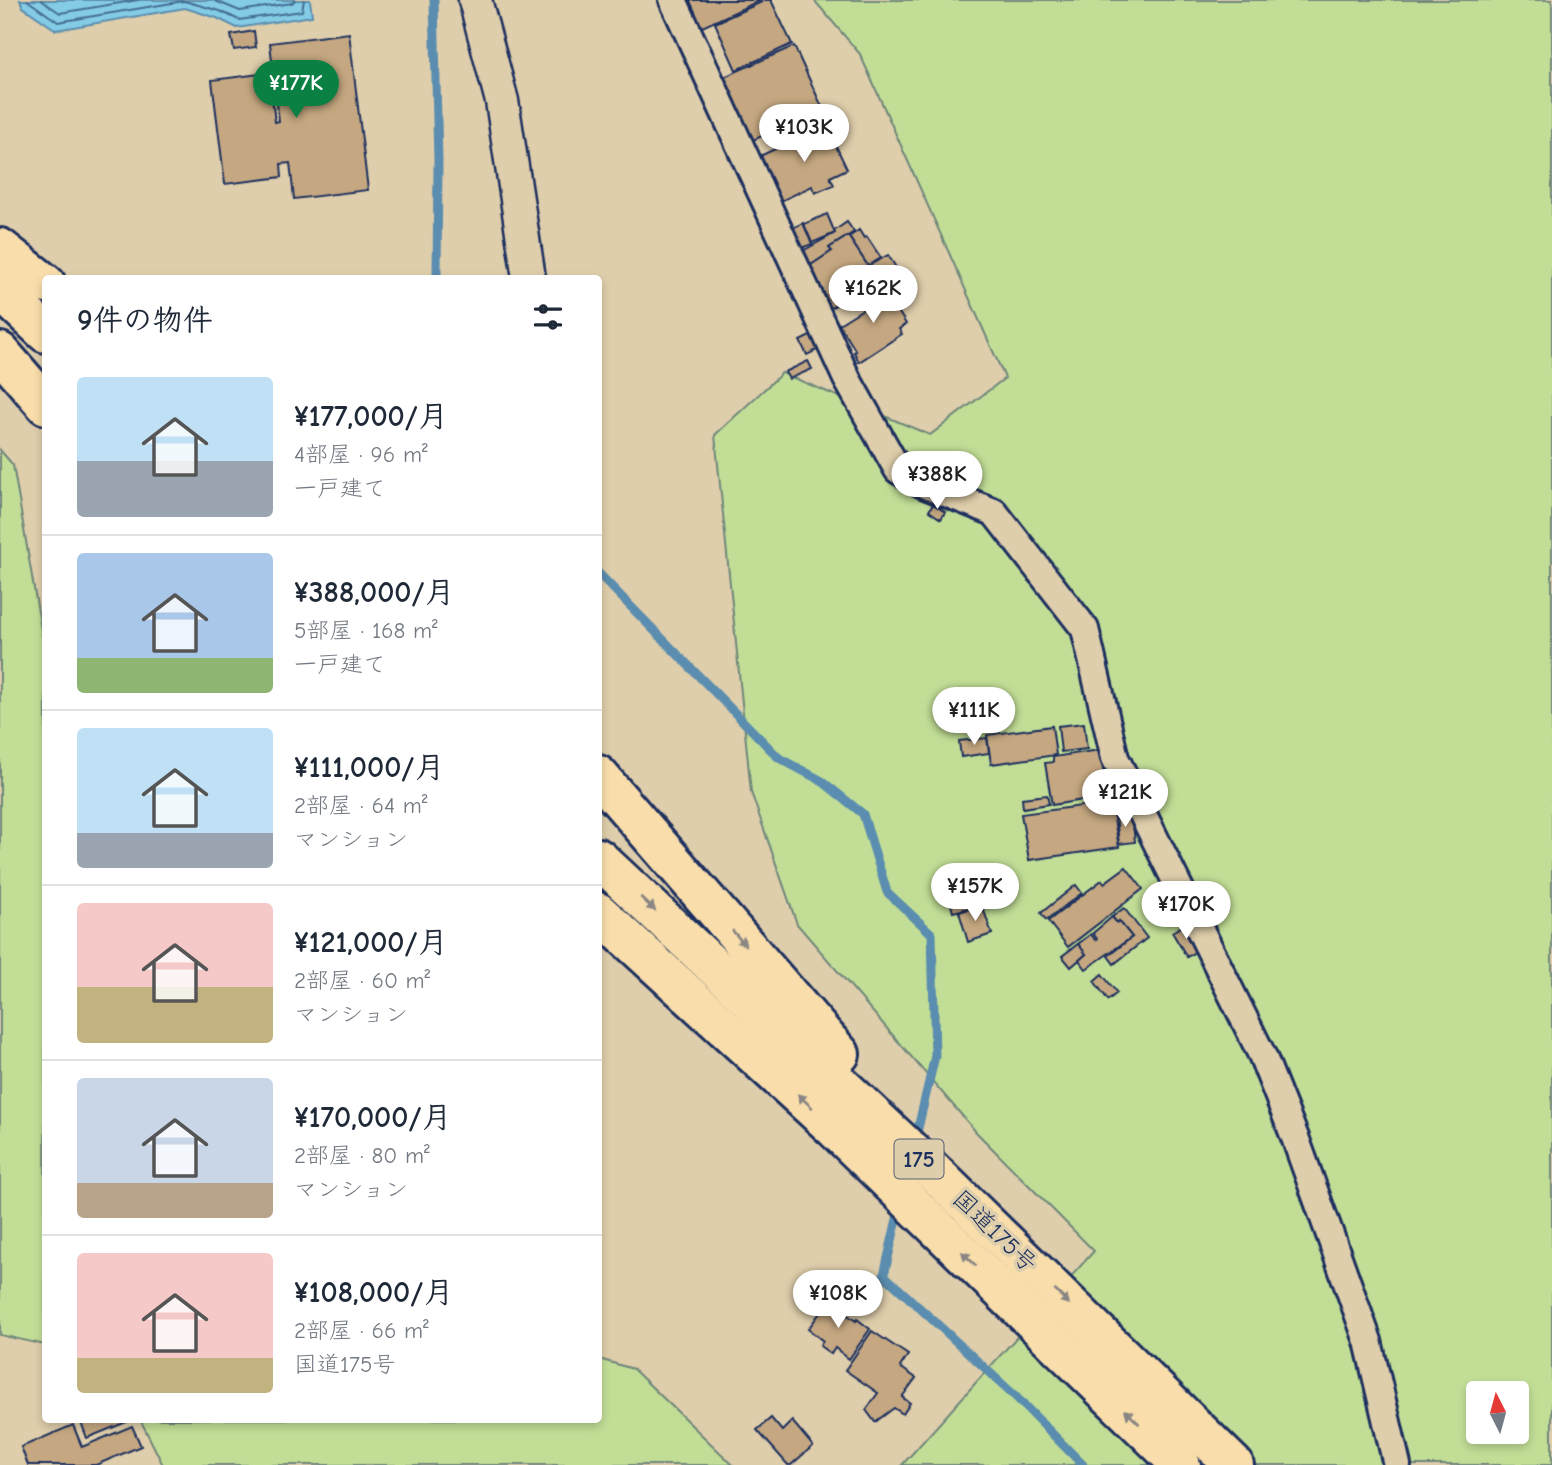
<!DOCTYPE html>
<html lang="ja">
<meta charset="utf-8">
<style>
:root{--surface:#fff;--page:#f2f2f3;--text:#1f2937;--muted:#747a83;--line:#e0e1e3;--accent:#0b8043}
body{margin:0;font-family:"Comic Neue","Klee One",sans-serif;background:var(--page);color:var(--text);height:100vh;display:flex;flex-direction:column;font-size:26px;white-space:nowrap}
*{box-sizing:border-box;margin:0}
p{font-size:23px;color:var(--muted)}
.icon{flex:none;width:38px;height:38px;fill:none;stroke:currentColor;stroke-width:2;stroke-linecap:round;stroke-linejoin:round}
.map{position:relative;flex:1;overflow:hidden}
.drawer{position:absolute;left:42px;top:275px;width:560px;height:1148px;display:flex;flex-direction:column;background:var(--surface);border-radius:7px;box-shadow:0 4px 10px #0003}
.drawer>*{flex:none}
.needle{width:46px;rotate:354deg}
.controls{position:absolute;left:1466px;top:1381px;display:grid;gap:14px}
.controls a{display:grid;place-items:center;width:63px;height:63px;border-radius:7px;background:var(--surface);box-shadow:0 4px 10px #0003;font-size:35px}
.price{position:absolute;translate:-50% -60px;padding:0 16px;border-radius:24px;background:#fff;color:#222;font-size:23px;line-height:46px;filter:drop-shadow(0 2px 4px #0008)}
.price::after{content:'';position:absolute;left:50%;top:42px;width:21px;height:16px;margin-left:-10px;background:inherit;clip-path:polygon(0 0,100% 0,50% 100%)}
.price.active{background:var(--accent);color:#fff}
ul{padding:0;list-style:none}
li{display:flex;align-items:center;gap:21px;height:175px;padding:0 35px}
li+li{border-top:2px solid var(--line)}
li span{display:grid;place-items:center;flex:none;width:196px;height:140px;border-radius:7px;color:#555}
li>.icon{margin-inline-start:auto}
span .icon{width:84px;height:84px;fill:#fffc;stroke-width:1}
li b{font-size:30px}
h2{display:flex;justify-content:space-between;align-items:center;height:84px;padding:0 35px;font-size:30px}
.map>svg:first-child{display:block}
</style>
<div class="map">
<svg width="1552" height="1465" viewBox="0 0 1552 1465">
<rect width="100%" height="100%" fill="#dfceab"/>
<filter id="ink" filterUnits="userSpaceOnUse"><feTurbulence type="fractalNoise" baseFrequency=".0143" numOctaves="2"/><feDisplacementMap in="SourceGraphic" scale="14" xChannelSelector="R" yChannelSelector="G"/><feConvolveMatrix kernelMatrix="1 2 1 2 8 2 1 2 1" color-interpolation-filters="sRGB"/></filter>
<g filter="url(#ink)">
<g fill="#c2de96" stroke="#6e867a" stroke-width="2" fill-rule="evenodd">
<path d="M814,0H1552V1465H902L1094,1251L977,1133L797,924L751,792L715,435L782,373L930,435L1005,378L860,54ZM1479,1393H1517V1432H1479Z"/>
<path d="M0,450L13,465L46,659L45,1345L0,1335Z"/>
<path d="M599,1359L633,1369L733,1465H163L140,1419H598Z"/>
</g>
<path fill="#84cce5" stroke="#5a8daf" stroke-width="2" d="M20,0H310L312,16L237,28L217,18L185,8L56,30L23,7Z"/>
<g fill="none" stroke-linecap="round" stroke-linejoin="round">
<g stroke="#456e94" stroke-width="2">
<path d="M27,0L58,22L184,1L220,11L239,20L302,11L304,0"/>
<path d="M41,0L60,13L138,0"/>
<path d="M213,0L240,11L292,3L295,0"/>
</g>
<g stroke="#5a8daf" stroke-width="9">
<path d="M434,0L438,161L437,278"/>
<path d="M598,573L779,758L822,781L863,814L887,892L932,934L935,1056L915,1141"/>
<path d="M900,1206L884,1275L1012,1393L1083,1465"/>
</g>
</g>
<g fill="#c5a881" stroke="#1b2f5e" stroke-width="2">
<path d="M685,0H761L698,29Z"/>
<path d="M766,0H771L792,44L736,70L715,23Z"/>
<path d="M254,31L256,47L234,50L231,35Z"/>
<path d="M349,33L368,190L294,199L290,163L281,164L282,177L225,184L212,80L269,73L275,122L279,121L270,43Z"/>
<path d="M794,46L823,109L753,140L724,77Z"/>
<path d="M817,113L822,123L781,143L776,133Z"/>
<path d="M826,125L847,169L830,177L834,185L815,193L812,186L781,201L760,156Z"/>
<path d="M827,214L835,233L812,243L804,224Z"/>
<path d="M847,222L854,232L829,248L832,251L810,266L801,252L835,233L834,231Z"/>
<path d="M803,223L812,244L799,249L790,229Z"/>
<path d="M859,230L864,238L867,237L881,258L868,266L849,237Z"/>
<path d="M848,236L868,266L888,255L904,280L890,289L885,282L879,286L881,290L871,297L868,292L854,301L850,295L831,308L805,269L832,251L829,248Z"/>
<path d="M907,286L911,294L902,300L897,291Z"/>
<path d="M884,289L906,324L899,329L902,334L859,362L854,352L856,351L839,324L863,309L860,304Z"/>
<path d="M814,334L821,348L807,355L800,341Z"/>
<path d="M808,361L812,369L789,379L785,372Z"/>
<path d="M933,504L945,512L941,519L929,511Z"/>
<path d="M1084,723L1087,749L1061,752L1058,726Z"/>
<path d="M1052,726L1056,755L991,764L987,735Z"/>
<path d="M987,738L989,753L961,757L959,741Z"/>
<path d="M1100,750L1107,796L1052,805L1045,763L1053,762V757Z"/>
<path d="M1047,795L1049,804L1023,808L1022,798Z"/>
<path d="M1111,802L1119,847L1029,860L1021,814Z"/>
<path d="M1132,815L1135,842L1119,844L1116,816Z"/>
<path d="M1126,867L1143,889L1068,947L1048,921L1102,880L1104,883Z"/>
<path d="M971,884L977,906L953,912L947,890Z"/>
<path d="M1076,885L1082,893L1046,920L1041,913Z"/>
<path d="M982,905L992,934L968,942L959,912Z"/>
<path d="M1124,908L1147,938L1114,964L1108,956L1132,937L1119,921L1117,923L1112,917Z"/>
<path d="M1112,917L1117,923L1119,921L1132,937L1086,969L1079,960L1086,954L1078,944L1091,934L1095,940L1097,939L1093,933Z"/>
<path d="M1184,925L1199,949L1187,957L1172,932Z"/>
<path d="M1078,944L1086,954L1071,967L1062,956Z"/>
<path d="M1102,974L1117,993L1108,1000L1094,981Z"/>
<path d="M831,1298L838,1304L836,1307L856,1321L857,1319L870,1329L849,1359L835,1348L831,1354L820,1346L823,1341L808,1329Z"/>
<path d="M872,1331L908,1355L900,1367L916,1378L902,1397L910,1403L903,1414L894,1408L875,1422L866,1410L878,1393L845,1370Z"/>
<path d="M771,1418L782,1431L792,1421L813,1446L791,1465H788L757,1430Z"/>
<path d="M80,1419H129V1421L87,1438Z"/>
<path d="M73,1425L82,1447L132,1426L141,1446L96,1465H28L21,1447Z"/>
</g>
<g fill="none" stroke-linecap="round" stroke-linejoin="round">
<defs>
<path id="minor" d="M673,0L847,379L898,470L923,484L994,512L1085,629L1115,758L1263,1057L1296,1140L1368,1341L1397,1465"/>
<path id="tertiary" d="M475,0L502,101L529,278"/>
<g id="trunk">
<path d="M0,248L46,284"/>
<path d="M0,290L46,333"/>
<path d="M0,352L46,405"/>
<path d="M598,775L840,1054"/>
<path d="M598,858L939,1177L1234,1465"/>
<path d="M598,912L835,1129L1181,1465"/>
</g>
</defs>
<use href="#minor" stroke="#1b2f5e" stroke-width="32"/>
<use href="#tertiary" stroke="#1b2f5e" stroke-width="37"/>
<use href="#trunk" stroke="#1b2f5e" stroke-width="44"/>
<use href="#minor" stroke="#dfceab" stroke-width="26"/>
<use href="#tertiary" stroke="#dfceab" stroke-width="32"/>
<use href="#trunk" stroke="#f9deab" stroke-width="38"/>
</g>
<defs><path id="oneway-solid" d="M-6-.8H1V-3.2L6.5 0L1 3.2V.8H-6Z" transform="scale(1.75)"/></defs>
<g fill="#8a8684">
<use href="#oneway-solid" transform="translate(648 904) rotate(43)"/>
<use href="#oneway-solid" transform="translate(739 938) rotate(49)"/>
<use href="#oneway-solid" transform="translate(805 1101) rotate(-137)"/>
<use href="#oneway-solid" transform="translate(969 1259) rotate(-136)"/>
<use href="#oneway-solid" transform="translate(1062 1297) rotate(44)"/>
<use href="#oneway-solid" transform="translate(1132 1417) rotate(-136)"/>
</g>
</g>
<g text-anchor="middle" stroke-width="7" stroke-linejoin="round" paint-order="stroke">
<rect fill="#dfceab" stroke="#565f75" stroke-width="2" x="894.5" y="1139.5" width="49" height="39" rx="5"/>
<g font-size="23" font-weight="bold" fill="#1b2f5e">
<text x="919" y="1167">175</text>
</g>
<g font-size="24" fill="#1b2f5e" stroke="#dfceab">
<text transform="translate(995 1231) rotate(44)" y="8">国道175号</text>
</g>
</g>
</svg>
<div class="controls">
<a><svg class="needle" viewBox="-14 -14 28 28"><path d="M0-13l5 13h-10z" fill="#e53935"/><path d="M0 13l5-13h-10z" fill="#747a83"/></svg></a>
</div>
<b class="price active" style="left:296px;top:120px">¥177K</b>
<b class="price" style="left:804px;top:164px">¥103K</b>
<b class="price" style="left:873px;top:325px">¥162K</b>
<b class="price" style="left:937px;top:511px">¥388K</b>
<b class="price" style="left:974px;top:747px">¥111K</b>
<b class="price" style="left:1125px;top:829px">¥121K</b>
<b class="price" style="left:975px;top:923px">¥157K</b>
<b class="price" style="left:1186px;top:941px">¥170K</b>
<b class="price" style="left:838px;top:1330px">¥108K</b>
<section class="drawer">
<h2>9件の物件<svg class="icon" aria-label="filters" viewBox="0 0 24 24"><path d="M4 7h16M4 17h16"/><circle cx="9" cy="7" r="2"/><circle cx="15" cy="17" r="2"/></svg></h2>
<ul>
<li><span style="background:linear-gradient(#bfe0f5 60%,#9aa5b1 0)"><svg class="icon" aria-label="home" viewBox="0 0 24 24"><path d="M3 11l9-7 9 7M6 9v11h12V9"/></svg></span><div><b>¥177,000/月</b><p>4部屋 · 96 m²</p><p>一戸建て</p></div></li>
<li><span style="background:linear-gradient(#a9c7e8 75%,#8fb573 0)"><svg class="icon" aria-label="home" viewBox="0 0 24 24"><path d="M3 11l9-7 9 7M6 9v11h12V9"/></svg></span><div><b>¥388,000/月</b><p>5部屋 · 168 m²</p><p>一戸建て</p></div></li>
<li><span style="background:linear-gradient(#bfe0f5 75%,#9aa5b1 0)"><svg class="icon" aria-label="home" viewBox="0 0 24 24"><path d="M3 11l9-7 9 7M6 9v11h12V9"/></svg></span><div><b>¥111,000/月</b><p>2部屋 · 64 m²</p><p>マンション</p></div></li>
<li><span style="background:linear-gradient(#f6c9c9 60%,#c2b280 0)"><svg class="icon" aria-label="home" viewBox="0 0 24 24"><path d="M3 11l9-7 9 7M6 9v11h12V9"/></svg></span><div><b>¥121,000/月</b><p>2部屋 · 60 m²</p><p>マンション</p></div></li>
<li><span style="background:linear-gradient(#c9d6e8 75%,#b9a48a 0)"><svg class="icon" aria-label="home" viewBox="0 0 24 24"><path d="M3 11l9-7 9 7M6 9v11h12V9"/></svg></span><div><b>¥170,000/月</b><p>2部屋 · 80 m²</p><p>マンション</p></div></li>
<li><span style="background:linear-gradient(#f6c9c9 75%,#c2b280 0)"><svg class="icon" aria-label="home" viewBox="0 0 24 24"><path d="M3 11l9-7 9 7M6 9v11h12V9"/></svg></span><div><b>¥108,000/月</b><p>2部屋 · 66 m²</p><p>国道175号</p></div></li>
</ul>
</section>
</div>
